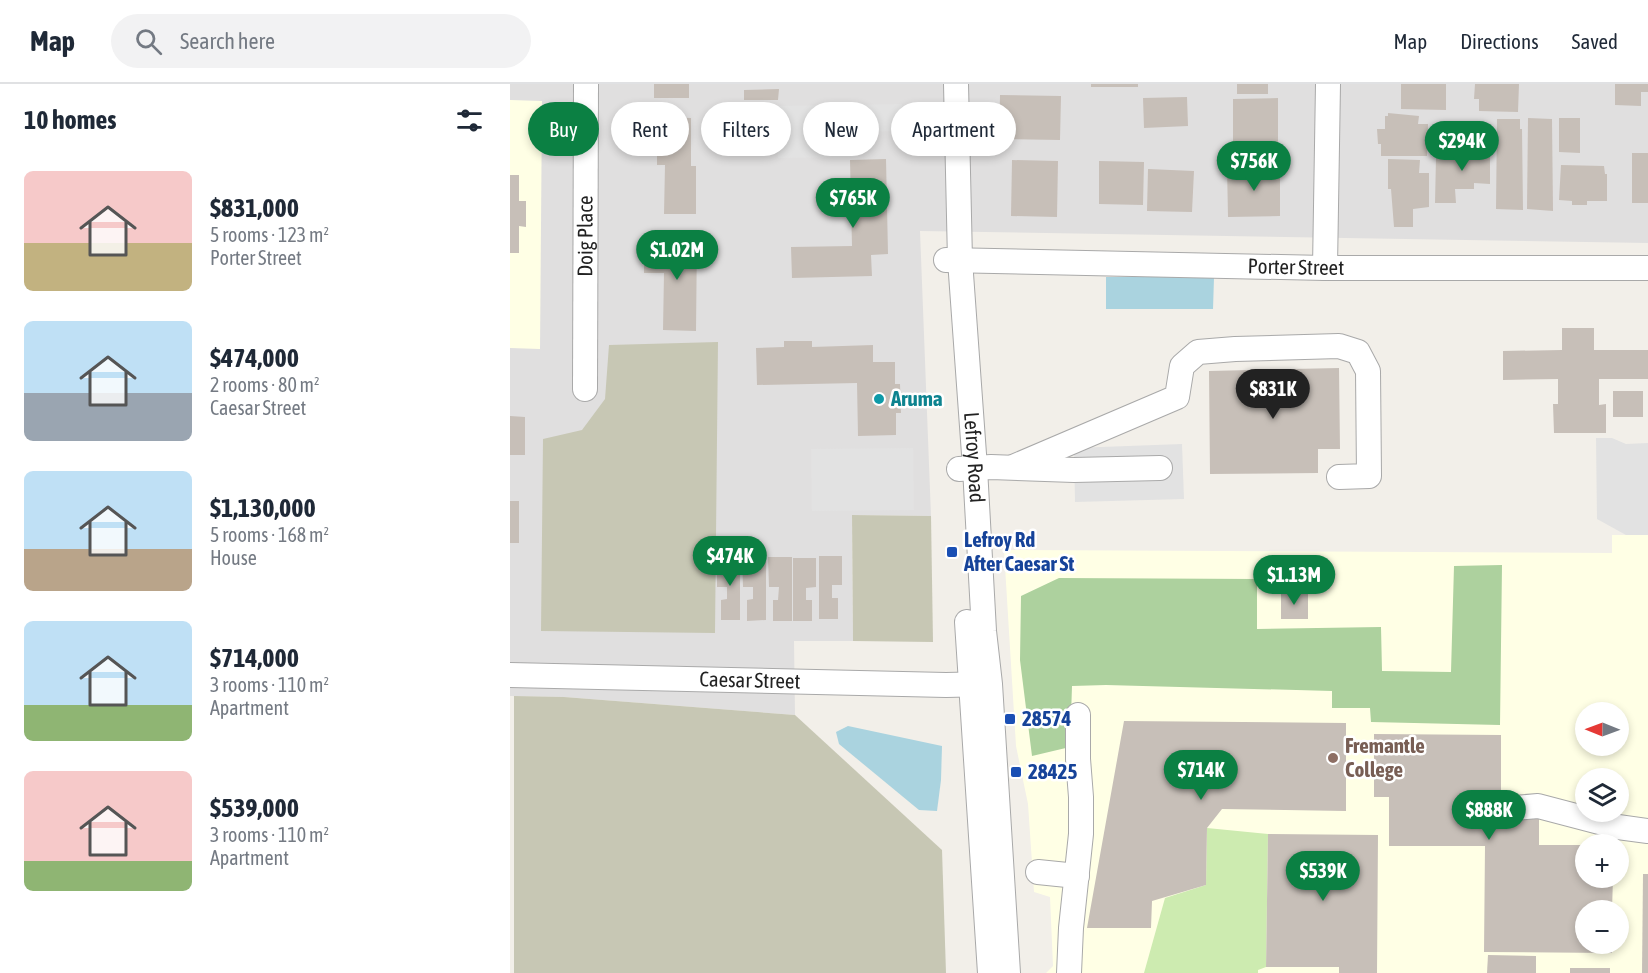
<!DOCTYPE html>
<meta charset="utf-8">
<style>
:root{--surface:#fff;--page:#f2f2f3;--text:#1f2937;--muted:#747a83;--line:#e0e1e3;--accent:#0b8043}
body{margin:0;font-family:"Asap Condensed",sans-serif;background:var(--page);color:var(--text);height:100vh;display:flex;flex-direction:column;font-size:22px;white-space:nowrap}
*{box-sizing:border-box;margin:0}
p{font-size:20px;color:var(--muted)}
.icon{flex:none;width:33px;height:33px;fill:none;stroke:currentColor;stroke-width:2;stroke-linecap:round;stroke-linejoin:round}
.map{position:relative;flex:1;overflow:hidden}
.panel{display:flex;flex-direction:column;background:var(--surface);width:510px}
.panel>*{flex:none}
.hud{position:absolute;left:18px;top:18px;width:570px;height:54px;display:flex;gap:12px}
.needle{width:39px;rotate:271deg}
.tools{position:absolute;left:1065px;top:618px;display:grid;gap:12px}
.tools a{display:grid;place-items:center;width:54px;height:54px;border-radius:50%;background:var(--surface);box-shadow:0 3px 9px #0003;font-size:30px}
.price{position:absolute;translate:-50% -51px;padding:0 14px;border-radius:21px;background:var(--accent);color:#fff;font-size:20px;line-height:39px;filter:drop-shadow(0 2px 3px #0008)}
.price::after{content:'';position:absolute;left:50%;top:36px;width:18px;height:14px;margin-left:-9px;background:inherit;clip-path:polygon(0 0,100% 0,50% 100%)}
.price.on{background:#222;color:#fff}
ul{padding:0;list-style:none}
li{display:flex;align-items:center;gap:18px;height:150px;padding:0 24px}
li span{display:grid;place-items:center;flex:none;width:168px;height:120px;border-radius:9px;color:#555}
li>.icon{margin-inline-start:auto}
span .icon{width:72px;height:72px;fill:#fffc;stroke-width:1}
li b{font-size:26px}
h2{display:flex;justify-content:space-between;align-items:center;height:72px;padding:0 24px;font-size:26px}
.pill{padding:0 21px;border-radius:27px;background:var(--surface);box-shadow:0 3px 9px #0003;font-size:21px;line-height:54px}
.pill.on{background:var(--accent);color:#fff}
header{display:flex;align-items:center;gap:36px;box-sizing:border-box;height:84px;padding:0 30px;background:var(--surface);border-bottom:2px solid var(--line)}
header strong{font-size:28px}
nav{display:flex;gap:33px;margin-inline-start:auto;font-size:21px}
.search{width:420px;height:54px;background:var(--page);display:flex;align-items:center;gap:15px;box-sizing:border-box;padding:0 21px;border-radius:33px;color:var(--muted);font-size:22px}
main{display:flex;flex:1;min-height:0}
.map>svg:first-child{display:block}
</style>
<header>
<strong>Map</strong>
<div class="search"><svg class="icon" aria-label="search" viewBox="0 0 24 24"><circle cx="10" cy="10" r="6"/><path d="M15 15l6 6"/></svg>Search here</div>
<nav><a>Map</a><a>Directions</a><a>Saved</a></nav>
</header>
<main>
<section class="panel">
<h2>10 homes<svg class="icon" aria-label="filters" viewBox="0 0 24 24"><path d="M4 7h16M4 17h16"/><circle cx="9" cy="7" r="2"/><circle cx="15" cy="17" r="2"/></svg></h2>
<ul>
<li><span style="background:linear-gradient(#f6c9c9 60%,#c2b280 0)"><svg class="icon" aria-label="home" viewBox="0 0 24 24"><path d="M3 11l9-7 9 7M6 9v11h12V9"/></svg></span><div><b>$831,000</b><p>5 rooms · 123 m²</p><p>Porter Street</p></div></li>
<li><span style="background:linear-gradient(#bfe0f5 60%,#9aa5b1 0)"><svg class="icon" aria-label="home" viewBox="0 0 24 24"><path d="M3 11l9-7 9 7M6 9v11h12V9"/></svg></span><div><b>$474,000</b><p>2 rooms · 80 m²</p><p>Caesar Street</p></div></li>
<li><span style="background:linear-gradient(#bfe0f5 65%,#b9a48a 0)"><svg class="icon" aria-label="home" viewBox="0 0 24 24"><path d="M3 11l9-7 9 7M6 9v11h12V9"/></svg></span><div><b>$1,130,000</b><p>5 rooms · 168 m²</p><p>House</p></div></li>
<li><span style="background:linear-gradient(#bfe0f5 70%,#8fb573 0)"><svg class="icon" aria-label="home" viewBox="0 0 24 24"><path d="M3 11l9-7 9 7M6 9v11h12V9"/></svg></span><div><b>$714,000</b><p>3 rooms · 110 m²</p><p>Apartment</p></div></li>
<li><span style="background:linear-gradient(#f6c9c9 75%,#8fb573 0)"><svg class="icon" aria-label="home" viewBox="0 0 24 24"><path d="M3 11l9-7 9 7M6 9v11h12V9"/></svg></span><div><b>$539,000</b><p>3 rooms · 110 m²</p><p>Apartment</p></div></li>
</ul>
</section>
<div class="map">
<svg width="1138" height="889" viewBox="0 0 1138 889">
<rect width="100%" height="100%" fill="#f2efe9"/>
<path fill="#e0dfdf" d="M0,0H1138V159L410,147L421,432L342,431L343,557H284L285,631L54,613L0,612Z"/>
<g fill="#ffffe5" fill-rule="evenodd">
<path d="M0,16L32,17L30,265L0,264Z"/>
<path d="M1102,451H1138V889H536L543,882L540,813L524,808L518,720L506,662L494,466L1102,469ZM1076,628H1108V662H1076ZM1076,694H1108V728H1076ZM1076,760H1108V794H1076ZM1076,826H1108V860H1076Z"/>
</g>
<g fill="#c7c7b4">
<path d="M208,258L205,549L31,547L33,355L72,346L95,315L99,261Z"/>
<path d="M342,431L421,432L423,558L343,557Z"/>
<path d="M4,612L54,613L285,631L432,766L436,889H4Z"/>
</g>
<path fill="#cdebb0" d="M697,744L758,750L756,883L748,886V889H634L655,814L696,801Z"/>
<path fill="#add19e" d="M992,481L990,641L861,638L860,624H822V607L596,601L562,602L560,663L522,672L510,576L511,512L549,494L747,495V545L871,543L872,587L941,588L944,482Z"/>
<g fill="#e2e2e2">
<path d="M392,20L393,47L345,48L346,73L268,74L267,22Z"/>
<path d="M1086,354H1102L1116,360L1138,359V451H1116L1087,435Z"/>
<path d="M672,360L674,415L565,418L564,364Z"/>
<path d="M403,364L404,426L302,427L301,365Z"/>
</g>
<g fill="#aad3df">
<path d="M596,193H704L703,225H596Z"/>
<path d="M338,642L432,662L431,696L427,727L409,726L329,660L326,648Z"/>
</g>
<g fill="#c7bfb8">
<rect x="144" y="0" width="35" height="14"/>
<rect x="581" y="0" width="47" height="3"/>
<rect x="727" y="0" width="31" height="10"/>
<path d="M891,0H936V26L891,25Z"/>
<path d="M965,0H1009L1008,28L969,27V15H964Z"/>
<path d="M1105,0H1138V8H1131V22L1105,21Z"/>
<path d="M269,5L268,16H234V6Z"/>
<path d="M490,11L551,12L550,56L489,55Z"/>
<path d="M677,13L678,42L634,44L633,14Z"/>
<path d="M768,14V66H723V15Z"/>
<path d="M878,29L909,32L908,40H918L917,72H871V60H868L867,45H875V32H878Z"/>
<path d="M147,33L181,34V82H186V130H154L155,81H147Z"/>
<path d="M1018,34L1042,35L1043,127L1017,125Z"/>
<path d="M1049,34H1070V69L1049,68Z"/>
<path d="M987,35H1010V45H1012L1013,126L986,125Z"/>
<path d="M960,59H980V100L964,99V105H945L946,119H925L926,74H943V67H960Z"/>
<rect x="1122" y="69" width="16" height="50"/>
<path d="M376,75L378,170L361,171L362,192L282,194L281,163L342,162L340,76Z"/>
<path d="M878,75L910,76L909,89H919V123L903,125V143H884L881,105H878Z"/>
<path d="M502,76L548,77L547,133L501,132Z"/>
<path d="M589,77L634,78L633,121L589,120Z"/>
<path d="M1051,81L1094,82L1095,90H1097V117H1077V121H1062V117L1049,116Z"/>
<path d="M717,83H770V132L718,133Z"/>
<path d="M638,85L684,87L682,128L637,127Z"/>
<path d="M0,91H9V117H16V143L9,142V169H0Z"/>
<path d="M155,151L187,152L186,247L153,246L154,189H134V170H155Z"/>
<path d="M1052,244H1084V266H1138V295H1089V321L1096,320V349H1044L1043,320H1048V295L993,296V267L1052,266Z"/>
<path d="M274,257H302V263L363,261V278H385V300H390L391,329H386V351L348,352L347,299L247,301L246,264L274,263Z"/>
<path d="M829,284L830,365H808V389L700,390L699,287Z"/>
<rect x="1103" y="307" width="30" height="26"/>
<path d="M0,332L15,333V371H0Z"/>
<rect x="0" y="417" width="9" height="42"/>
<path d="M309,472H332V501H322V514H328V535H309Z"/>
<path d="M207,473H230V536H211V516L217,515V503H207Z"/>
<path d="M232,473H256V536L237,537V516L243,515V503H233Z"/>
<path d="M258,473H282V537H263V516H268L269,503H259Z"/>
<path d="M283,474H306V503L296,504V516H302V537H283Z"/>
<rect x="771" y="510" width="27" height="25"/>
<path d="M614,637L836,639V727L712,725L697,744L696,801L642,817L641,844H577Z"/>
<path d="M864,650L991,651V712H982V734H1029V761H1076V794H1103L1102,826H1076V860H1102V869L974,868L975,762H879V713H864Z"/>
<path d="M758,750L868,751L867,889H829V883H756Z"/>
<path d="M1133,790H1138V889H1132Z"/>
<path d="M978,871L1026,872V889H977Z"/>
<rect x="1060" y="884" width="40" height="5"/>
</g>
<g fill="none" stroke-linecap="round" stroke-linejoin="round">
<defs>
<g id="minor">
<path id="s1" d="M446,0L450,176L465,384L474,547L480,600L498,889"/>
<path id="s2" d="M436,176L815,184H1138"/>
<path d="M815,184L818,0"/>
<path id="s3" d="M75,305L76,0"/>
<path d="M503,383L667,313L672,282L688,268L725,265L829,262L848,268L858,287L859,392L829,393"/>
<path d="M449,385L481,383L564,386L650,384"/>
<path d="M457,538L480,889"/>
<path id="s4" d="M0,591L436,601L478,600"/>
<path d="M1004,724L1028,722L1108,743L1138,747"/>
<path d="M528,788L567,792"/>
<path d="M559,889L561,844L571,750V713L568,675V631"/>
</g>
</defs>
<use href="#minor" stroke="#a9a9a9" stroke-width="26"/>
<use href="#minor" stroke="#fff" stroke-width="24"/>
</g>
<circle fill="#0f9aa8" stroke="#fff" stroke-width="2" cx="369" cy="315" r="6"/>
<g fill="#1a4fb4" stroke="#fff" stroke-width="2">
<rect x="436" y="462" width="12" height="12" rx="3"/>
<rect x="494" y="629" width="12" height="12" rx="3"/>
<rect x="500" y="682" width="12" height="12" rx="3"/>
</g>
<circle fill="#8d6e63" stroke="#fff" stroke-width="2" cx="823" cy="674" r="6"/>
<g text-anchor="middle" stroke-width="5" stroke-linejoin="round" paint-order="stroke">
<g font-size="21" fill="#222" stroke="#fff">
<text dy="7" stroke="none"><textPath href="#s3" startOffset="153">Doig Place</textPath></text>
<text dy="7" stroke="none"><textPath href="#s2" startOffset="350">Porter Street</textPath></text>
<text dy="7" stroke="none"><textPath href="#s1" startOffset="374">Lefroy Road</textPath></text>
<text dy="7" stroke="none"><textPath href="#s4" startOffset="240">Caesar Street</textPath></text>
</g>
<g font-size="21" font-weight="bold" fill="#0d838f" stroke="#fff" text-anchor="start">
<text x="381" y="322">Aruma</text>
</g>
<g font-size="21" font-weight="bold" fill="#164399" stroke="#fff" text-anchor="start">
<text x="454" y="463">Lefroy Rd<tspan x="454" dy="24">After Caesar St</tspan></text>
<text x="512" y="642">28574</text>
<text x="518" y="695">28425</text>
</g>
<g font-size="21" font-weight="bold" fill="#785e54" stroke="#fff" text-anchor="start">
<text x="835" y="669">Fremantle<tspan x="835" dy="24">College</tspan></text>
</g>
</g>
</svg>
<div class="tools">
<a><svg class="needle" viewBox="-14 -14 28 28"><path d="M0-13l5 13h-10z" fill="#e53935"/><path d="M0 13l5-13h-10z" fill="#747a83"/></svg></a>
<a><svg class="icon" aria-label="layers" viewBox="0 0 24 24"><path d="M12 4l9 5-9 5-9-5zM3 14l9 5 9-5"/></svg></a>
<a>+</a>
<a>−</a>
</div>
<b class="price" style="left:952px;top:88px">$294K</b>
<b class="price" style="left:744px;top:108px">$756K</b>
<b class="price" style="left:343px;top:145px">$765K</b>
<b class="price" style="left:167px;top:197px">$1.02M</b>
<b class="price on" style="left:763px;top:336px">$831K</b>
<b class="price" style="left:220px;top:503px">$474K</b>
<b class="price" style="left:784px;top:522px">$1.13M</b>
<b class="price" style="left:691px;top:717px">$714K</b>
<b class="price" style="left:979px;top:757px">$888K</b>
<b class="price" style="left:813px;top:818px">$539K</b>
<div class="hud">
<a class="pill on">Buy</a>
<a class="pill">Rent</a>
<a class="pill">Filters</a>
<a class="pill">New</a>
<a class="pill">Apartment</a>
</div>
</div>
</main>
